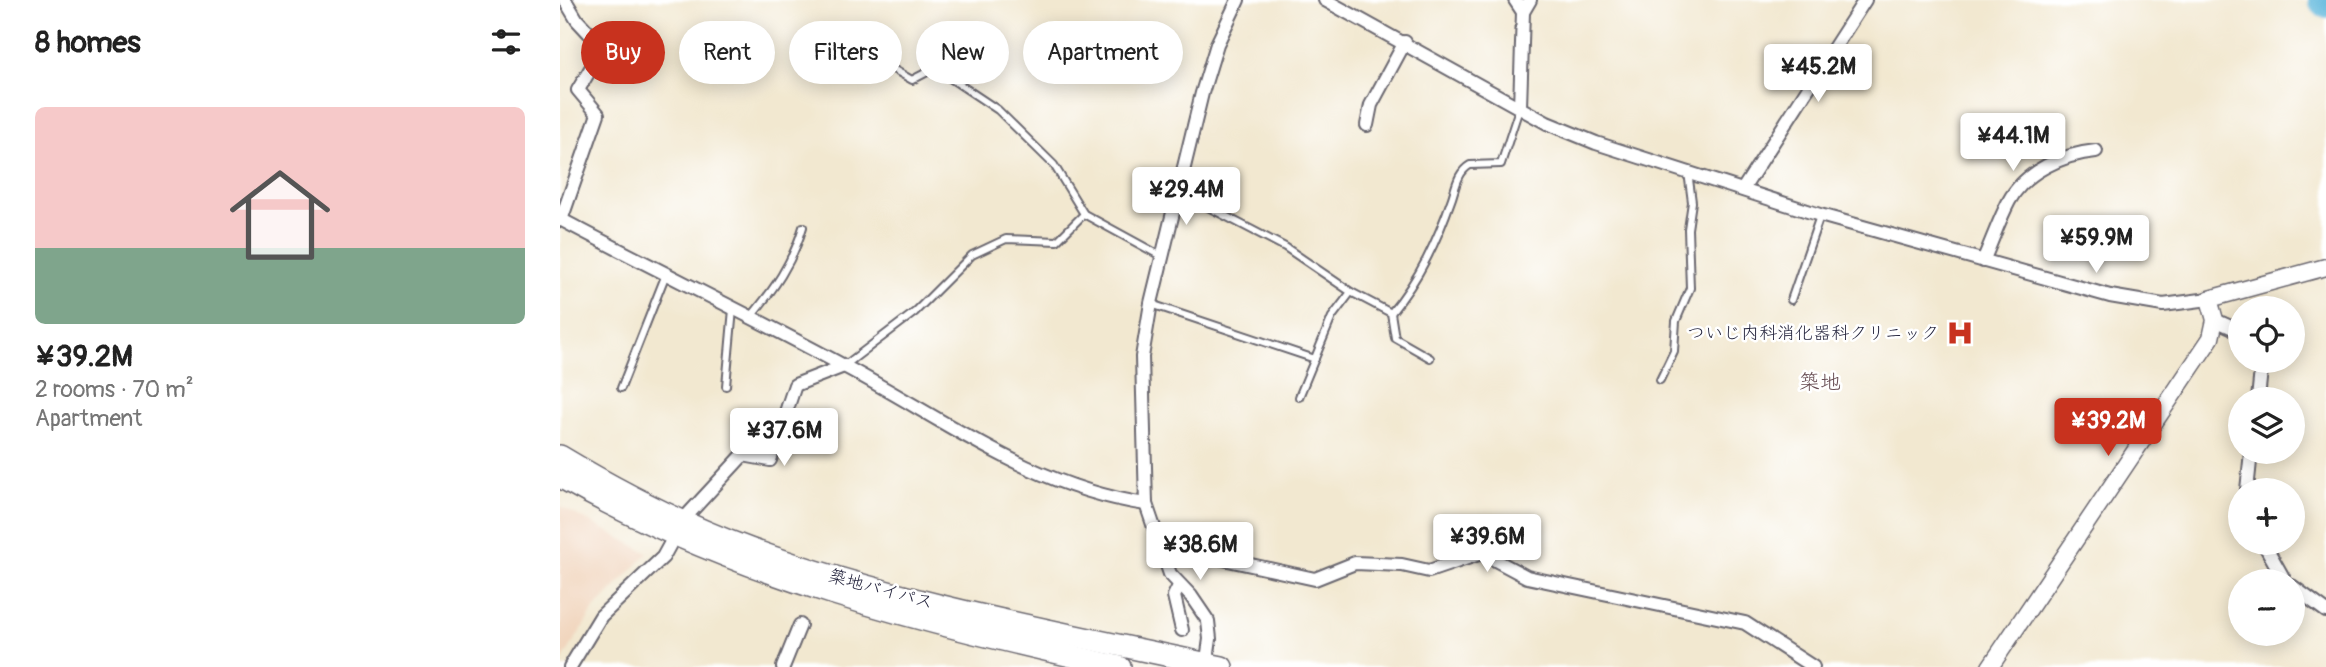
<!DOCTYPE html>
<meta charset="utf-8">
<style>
:root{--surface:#fff;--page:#f2f2f2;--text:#222;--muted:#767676;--accent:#c8321e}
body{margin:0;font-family:Pangolin,"Klee One",sans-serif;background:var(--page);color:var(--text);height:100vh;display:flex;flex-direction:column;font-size:26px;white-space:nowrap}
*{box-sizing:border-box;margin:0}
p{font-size:23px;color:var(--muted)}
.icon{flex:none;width:38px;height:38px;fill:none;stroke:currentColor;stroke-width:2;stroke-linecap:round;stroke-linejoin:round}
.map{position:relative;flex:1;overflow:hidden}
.details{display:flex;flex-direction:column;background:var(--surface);width:560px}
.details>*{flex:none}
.guide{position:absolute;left:21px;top:21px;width:665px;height:63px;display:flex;gap:14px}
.controls{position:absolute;left:1668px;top:296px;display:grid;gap:14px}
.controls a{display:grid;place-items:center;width:77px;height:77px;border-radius:50%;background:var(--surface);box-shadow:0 4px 18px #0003;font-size:35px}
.price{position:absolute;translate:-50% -60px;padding:0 16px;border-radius:7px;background:#fff;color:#222;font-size:23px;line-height:46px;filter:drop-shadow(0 2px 4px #0008)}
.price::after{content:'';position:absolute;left:50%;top:42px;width:21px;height:16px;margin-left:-10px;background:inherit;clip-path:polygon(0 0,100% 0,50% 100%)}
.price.active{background:var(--accent);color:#fff}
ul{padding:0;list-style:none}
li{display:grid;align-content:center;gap:14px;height:371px;padding:0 35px}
li span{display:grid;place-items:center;height:217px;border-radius:10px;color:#555}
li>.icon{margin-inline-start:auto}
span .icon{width:126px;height:126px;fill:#fffc;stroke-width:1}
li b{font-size:30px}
h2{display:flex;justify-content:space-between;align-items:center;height:84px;padding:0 35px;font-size:30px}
.chip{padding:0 24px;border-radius:32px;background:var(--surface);box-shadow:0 4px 18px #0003;font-size:24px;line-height:63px}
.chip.active{background:var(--accent);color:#fff}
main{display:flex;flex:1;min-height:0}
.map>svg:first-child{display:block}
</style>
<main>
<section class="details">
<h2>8 homes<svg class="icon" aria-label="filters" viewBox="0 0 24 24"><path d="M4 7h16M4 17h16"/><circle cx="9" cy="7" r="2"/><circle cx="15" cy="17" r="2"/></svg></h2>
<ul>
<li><span style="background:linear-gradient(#f6c9c9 65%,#7fa58c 0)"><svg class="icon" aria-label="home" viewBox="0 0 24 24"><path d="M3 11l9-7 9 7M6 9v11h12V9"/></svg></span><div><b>¥39.2M</b><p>2 rooms · 70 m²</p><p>Apartment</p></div></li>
</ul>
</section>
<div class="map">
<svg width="1766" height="667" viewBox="0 0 1766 667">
<rect width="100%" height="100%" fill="#fff"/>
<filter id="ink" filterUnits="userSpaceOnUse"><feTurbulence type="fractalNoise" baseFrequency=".0143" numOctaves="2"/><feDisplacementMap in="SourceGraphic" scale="14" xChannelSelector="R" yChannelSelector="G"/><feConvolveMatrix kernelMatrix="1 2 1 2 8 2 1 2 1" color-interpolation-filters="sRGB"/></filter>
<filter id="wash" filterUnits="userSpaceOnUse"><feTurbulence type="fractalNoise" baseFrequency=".00686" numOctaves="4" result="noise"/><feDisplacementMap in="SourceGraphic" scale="28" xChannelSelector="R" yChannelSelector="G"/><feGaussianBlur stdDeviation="1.57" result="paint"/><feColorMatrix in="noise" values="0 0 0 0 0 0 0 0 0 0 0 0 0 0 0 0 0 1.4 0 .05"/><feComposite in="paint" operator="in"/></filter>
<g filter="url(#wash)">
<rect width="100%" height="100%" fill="#f2e8d0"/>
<path fill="#f1d5bd" d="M0,506L88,553L34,609L0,664Z"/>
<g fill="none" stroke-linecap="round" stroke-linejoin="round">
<path stroke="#5eb7dc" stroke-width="26" d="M1761,0L1766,5"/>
</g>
</g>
<g filter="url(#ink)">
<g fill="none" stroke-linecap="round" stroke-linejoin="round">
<defs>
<g id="lane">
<path d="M293,46L352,80L375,68L438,110L494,165L524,214L601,256"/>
<path d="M619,192L725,247L791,292L831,313L835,338L870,358"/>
<path d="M1231,300L1260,216"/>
<path d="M591,304L755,359"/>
<path d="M831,313C860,278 877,241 892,198C896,186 898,172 910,165L941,164L959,109"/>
<path d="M190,318C214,289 232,264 243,227"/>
<path d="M284,366L355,312L412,255L446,239L497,241L524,214"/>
<path d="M1100,380L1114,351L1116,321L1130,288L1128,229L1132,202L1128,172"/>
<path d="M166,386L173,309"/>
<path d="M61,388L106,274"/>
<path d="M739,397L772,317L791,292"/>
</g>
<g id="street">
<path d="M765,0L987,123L1036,143L1260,215L1550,296L1603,305L1649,299"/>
<path d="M955,0L963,12"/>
<path d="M960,107L963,12L970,0"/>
<path d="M807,125L811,105L845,42"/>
<path d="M1183,189L1305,0"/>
<path d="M0,219C94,269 190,315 284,366C384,419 471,487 586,504"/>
<path d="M1,220L38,114L18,90L43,48L17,20L5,0"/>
<path d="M1423,261C1432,241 1439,220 1449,201C1465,171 1504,154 1536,151"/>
<path d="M1655,320L1673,328L1680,335"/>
<path d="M1698,399L1702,360"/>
<path d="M1687,490L1691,452"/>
<path d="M122,521L183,455L210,460L235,385L284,366"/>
<path d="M1703,542L1725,581"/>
<path d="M602,551L645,555L755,579L795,563L842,565L869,571L922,553L967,577L1185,623L1253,667"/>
<path d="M619,586L614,596L622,630"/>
<path d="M1732,586L1766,611"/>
<path d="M10,667L41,616L103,557L114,537"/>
<path d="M223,667L240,625"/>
<path d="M646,667L650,639L648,621L631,596L610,574L586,504L582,357L591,303L642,93L657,44L678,0"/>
</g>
<path id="secondary" d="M1430,667L1651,338L1655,320L1649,299L1766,267"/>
<g id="highway">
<path d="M0,456C60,492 124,525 190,549C342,604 504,633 662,667"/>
<path d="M0,477C176,578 364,623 560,667"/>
</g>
</defs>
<use href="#lane" stroke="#6b676f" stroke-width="10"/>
<use href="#street" stroke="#6b676f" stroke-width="16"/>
<use href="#secondary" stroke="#6b676f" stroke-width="19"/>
<use href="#highway" stroke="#6b676f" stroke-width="24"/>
<use href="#lane" stroke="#fff" stroke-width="6"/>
<use href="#street" stroke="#fff" stroke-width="12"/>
<use href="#secondary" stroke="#fff" stroke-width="16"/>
<use href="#highway" stroke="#fff" stroke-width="21"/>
</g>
</g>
<defs>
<symbol id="hospital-bare" viewBox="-9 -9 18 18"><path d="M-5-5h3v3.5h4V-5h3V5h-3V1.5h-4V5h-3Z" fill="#c8321e" stroke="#fff" stroke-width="2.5" paint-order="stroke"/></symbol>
</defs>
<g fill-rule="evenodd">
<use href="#hospital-bare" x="1381" y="314" width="38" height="38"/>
</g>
<g text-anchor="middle" stroke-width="5" stroke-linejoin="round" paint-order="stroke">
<g font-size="18" fill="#22223b" stroke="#fff" text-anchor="end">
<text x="1379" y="339">ついじ内科消化器科クリニック</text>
</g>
<g font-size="18" fill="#22223b" stroke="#fff">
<text transform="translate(321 589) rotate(15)" y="6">築地バイパス</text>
</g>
<g font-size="21" fill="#664b51" stroke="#fff">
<text x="1260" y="389">築地</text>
</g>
</g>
</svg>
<div class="controls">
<a><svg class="icon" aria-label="locate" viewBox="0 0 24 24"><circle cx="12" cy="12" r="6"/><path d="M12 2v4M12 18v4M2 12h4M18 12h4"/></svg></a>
<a><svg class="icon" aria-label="layers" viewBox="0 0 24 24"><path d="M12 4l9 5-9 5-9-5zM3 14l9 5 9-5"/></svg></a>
<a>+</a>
<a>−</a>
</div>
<b class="price" style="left:1258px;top:104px">¥45.2M</b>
<b class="price" style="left:1453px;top:173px">¥44.1M</b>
<b class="price" style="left:626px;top:227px">¥29.4M</b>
<b class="price" style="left:1536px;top:275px">¥59.9M</b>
<b class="price active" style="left:1548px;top:458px">¥39.2M</b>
<b class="price" style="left:224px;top:468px">¥37.6M</b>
<b class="price" style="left:927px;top:574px">¥39.6M</b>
<b class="price" style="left:640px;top:582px">¥38.6M</b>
<div class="guide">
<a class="chip active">Buy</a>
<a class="chip">Rent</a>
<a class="chip">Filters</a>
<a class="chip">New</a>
<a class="chip">Apartment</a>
</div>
</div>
</main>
